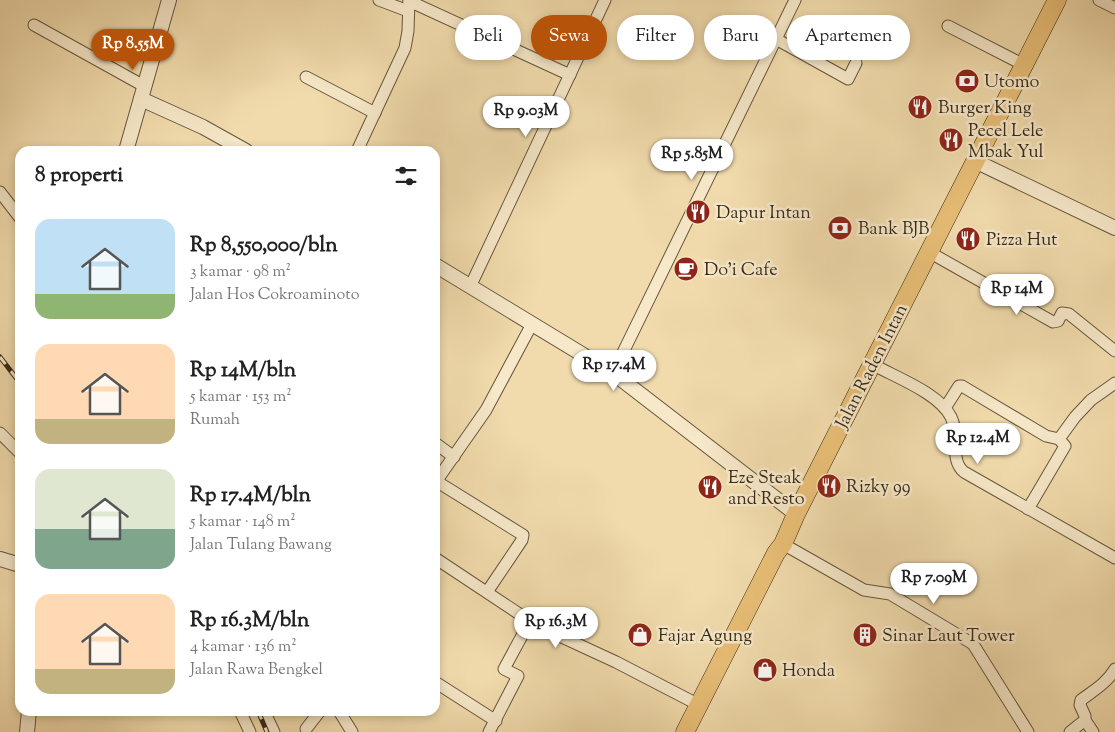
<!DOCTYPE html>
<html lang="id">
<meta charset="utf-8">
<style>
:root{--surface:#fff;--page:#f6f6f6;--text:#222;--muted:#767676;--accent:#b45309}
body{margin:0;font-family:"Sorts Mill Goudy",serif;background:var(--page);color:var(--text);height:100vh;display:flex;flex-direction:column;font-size:19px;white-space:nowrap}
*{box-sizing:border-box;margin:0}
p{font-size:16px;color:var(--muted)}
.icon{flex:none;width:28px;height:28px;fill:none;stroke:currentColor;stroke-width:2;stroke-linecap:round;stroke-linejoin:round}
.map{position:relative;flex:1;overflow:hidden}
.sheet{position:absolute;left:15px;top:146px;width:425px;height:570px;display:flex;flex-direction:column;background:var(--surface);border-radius:15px;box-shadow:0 2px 8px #0003}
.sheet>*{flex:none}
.banner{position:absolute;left:455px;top:15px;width:475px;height:45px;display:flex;gap:10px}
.price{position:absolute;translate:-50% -42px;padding:0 11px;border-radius:18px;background:#fff;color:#222;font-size:16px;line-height:32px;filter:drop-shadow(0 1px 2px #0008)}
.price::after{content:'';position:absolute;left:50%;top:30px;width:15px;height:11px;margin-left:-8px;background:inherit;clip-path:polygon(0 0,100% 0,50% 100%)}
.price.active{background:var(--accent);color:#fff}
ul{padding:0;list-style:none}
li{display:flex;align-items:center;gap:15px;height:125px;padding:0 20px}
li span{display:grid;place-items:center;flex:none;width:140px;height:100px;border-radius:15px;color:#555}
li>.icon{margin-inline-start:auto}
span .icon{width:60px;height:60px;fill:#fffc;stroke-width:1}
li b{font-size:21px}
h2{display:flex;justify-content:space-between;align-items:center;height:60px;padding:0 20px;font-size:21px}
.chip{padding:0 18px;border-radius:22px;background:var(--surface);box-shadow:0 2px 8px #0003;font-size:18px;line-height:45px}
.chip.active{background:var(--accent);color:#fff}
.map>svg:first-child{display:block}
</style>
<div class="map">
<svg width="1115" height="732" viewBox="0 0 1115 732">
<rect width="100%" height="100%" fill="#f1dbac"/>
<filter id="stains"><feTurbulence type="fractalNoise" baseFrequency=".004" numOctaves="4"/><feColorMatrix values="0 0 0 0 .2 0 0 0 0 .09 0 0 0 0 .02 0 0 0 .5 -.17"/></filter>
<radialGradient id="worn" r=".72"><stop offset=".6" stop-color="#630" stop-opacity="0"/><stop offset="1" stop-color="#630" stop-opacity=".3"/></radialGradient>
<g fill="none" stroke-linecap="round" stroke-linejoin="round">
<defs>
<g id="minor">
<path d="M379,0L408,11"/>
<path d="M1099,0L1115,8"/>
<path d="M409,1L570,75"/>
<path d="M34,25L144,86"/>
<path d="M948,26L1024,65"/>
<path d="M776,39L848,79L856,63"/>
<path d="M306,77L375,113"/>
<path d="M357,151L405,48L408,31L409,0"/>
<path d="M0,192L20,218"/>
<path d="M929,252L1053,322L1058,321L1062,313L1069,314L1115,351"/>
<path d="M470,287L605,0"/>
<path d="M872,364C895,377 939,393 951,417C960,435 949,460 964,472L1115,558"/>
<path d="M613,373L795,0"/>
<path d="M945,408L959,386H962L1046,436L1059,439L1065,446L1028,509"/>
<path d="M0,433L20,453"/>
<path d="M1059,439L1075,417L1091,400L1115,383"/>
<path d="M435,443L454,457"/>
<path d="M436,481L523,535L522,540L487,592"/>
<path d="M435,483L486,410L532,324"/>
<path d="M783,544L864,590L890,594L973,644L1028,732"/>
<path d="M435,558L536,625L616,662L699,705"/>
<path d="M435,682L496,721"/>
<path d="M240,711L250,732"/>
<path d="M264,711L274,732"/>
<path d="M339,711L352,732"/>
<path d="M1085,720L1093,732"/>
<path d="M306,729L320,711"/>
<path d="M489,732L518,676L504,669L530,621"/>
<path d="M1070,732L1085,720V716L1080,705L1081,700C1093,691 1107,683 1115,669"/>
</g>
<g id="tertiary">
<path d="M141,99L203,127L246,151"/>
<path d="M126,151L169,0"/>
<path d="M975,161L1115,228"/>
<path d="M435,265L613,373L796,514"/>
<path d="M0,559L20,565"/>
<path d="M27,732L29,711"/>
</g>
<path id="primary" d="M685,732L776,553L783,544L796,514L1057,0"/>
</defs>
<use href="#minor" stroke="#66563d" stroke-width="13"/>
<use href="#tertiary" stroke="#66563d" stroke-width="16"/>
<use href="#primary" stroke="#382a18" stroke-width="19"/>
<use href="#minor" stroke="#f6e8c9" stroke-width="11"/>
<use href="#tertiary" stroke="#f6e8c9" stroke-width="14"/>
<use href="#primary" stroke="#e8be76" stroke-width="18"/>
<defs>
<g id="rail">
<path d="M0,357L20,383"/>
<path d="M258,711L267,732"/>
</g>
</defs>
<use href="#rail" stroke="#382a18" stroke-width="5"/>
<use href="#rail" stroke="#f6e8c9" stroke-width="3" stroke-dasharray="9" stroke-linecap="butt"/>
</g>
<defs>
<symbol id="bank-disc" viewBox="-11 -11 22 22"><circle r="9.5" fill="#8f2418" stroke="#f6e8c9"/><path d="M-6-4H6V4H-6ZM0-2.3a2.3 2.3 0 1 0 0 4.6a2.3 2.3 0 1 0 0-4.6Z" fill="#fff"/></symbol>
<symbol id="restaurant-disc" viewBox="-11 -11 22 22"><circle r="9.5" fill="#8f2418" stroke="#f6e8c9"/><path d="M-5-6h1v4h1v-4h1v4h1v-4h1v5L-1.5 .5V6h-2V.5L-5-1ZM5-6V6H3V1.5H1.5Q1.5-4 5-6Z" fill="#fff"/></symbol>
<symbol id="cafe-disc" viewBox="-11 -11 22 22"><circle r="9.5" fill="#8f2418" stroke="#f6e8c9"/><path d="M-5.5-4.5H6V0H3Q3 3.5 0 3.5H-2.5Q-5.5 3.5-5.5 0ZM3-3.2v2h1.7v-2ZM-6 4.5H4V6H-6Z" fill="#fff"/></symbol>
<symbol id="shop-disc" viewBox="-11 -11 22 22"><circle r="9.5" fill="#8f2418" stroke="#f6e8c9"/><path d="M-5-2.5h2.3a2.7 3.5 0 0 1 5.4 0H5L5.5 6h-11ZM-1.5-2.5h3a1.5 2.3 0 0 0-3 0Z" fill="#fff"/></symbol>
<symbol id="building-disc" viewBox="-11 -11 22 22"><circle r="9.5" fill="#8f2418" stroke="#f6e8c9"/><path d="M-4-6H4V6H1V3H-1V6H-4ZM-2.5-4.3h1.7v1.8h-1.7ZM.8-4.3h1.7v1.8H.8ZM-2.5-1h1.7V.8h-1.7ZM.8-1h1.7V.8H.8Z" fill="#fff"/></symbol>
</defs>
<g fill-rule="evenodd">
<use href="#bank-disc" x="953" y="67" width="28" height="28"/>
<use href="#restaurant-disc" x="906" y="93" width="28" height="28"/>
<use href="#restaurant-disc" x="937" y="126" width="28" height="28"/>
<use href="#restaurant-disc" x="684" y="198" width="28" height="28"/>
<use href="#bank-disc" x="826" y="214" width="28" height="28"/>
<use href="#restaurant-disc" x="954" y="225" width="28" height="28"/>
<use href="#cafe-disc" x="672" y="255" width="28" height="28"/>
<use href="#restaurant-disc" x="815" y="472" width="28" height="28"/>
<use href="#restaurant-disc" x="696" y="473" width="28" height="28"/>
<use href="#shop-disc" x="626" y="621" width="28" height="28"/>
<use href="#building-disc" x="851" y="621" width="28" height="28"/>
<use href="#shop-disc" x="751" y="656" width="28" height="28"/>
</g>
<g text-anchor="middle" stroke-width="5" stroke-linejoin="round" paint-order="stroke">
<g font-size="18" fill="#382a18" stroke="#f6e8c9" text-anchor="start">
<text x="984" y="87">Utomo</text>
<text x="938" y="113">Burger King</text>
<text x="968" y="136">Pecel Lele<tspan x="968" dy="21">Mbak Yul</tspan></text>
<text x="716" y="218">Dapur Intan</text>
<text x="858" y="234">Bank BJB</text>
<text x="986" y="245">Pizza Hut</text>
<text x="704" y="275">Do'i Cafe</text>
<text x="728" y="483">Eze Steak<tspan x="728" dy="21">and Resto</tspan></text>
<text x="846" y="492">Rizky 99</text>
<text x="658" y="641">Fajar Agung</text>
<text x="882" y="641">Sinar Laut Tower</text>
<text x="782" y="676">Honda</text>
</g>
<g font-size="18" fill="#382a18" stroke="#f6e8c9">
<text transform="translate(871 366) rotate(-63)" y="6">Jalan Raden Intan</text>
</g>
</g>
<rect width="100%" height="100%" filter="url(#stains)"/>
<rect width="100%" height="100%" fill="url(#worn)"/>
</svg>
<b class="price active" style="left:133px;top:71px">Rp 8.55M</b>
<b class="price" style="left:526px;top:138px">Rp 9.03M</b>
<b class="price" style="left:692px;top:181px">Rp 5.85M</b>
<b class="price" style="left:1017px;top:316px">Rp 14M</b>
<b class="price" style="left:614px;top:392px">Rp 17.4M</b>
<b class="price" style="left:978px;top:465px">Rp 12.4M</b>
<b class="price" style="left:934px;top:605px">Rp 7.09M</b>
<b class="price" style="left:556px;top:649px">Rp 16.3M</b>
<div class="banner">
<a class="chip">Beli</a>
<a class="chip active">Sewa</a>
<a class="chip">Filter</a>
<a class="chip">Baru</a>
<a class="chip">Apartemen</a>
</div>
<section class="sheet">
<h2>8 properti<svg class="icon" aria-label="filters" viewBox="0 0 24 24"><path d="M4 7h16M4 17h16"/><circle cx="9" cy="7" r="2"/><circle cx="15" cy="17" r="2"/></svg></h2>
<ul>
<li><span style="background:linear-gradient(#bfe0f5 75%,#8fb573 0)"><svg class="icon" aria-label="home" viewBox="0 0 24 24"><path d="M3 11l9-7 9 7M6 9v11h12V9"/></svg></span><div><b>Rp 8,550,000/bln</b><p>3 kamar · 98 m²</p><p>Jalan Hos Cokroaminoto</p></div></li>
<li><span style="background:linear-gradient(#ffd9b3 75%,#c2b280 0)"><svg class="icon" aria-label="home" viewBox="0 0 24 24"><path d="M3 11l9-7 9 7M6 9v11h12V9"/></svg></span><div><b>Rp 14M/bln</b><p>5 kamar · 153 m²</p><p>Rumah</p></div></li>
<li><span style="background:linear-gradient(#dfe7d0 60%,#7fa58c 0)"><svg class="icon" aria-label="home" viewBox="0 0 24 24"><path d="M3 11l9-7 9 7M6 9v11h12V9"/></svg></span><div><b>Rp 17.4M/bln</b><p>5 kamar · 148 m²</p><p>Jalan Tulang Bawang</p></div></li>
<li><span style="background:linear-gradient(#ffd9b3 75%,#c2b280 0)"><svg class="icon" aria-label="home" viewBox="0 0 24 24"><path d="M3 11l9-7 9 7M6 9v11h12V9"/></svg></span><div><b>Rp 16.3M/bln</b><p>4 kamar · 136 m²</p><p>Jalan Rawa Bengkel</p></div></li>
</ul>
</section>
</div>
